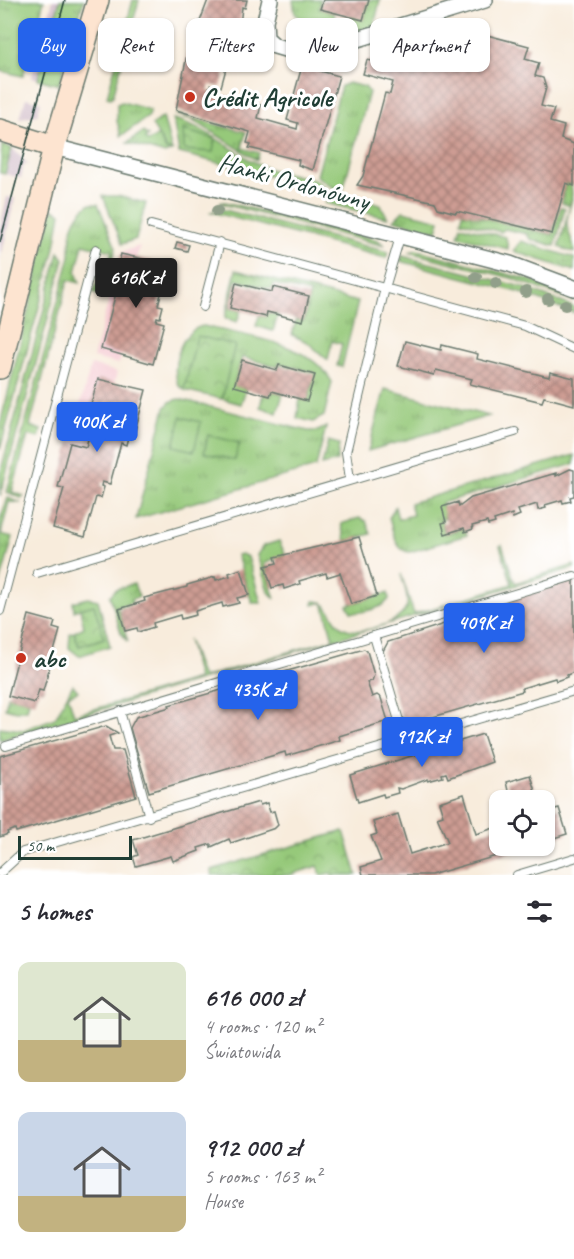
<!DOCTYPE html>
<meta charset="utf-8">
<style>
:root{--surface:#fff;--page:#f7f7f7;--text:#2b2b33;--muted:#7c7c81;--accent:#2563eb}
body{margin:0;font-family:Caveat,sans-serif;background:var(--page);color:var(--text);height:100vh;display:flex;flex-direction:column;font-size:22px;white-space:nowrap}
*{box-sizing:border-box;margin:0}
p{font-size:20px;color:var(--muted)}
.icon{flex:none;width:33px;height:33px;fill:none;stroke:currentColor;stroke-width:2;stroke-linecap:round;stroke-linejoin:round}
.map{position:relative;height:875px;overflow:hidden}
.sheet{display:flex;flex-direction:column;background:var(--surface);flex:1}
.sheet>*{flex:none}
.guide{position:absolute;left:18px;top:18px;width:538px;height:54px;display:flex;gap:12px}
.buttons{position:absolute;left:489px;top:790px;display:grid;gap:12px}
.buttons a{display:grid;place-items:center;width:66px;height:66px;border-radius:12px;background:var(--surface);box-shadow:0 2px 4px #0004;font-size:30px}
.scale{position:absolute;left:18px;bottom:15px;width:114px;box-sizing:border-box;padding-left:6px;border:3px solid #1f3d34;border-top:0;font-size:16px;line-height:21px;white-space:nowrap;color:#1f3d34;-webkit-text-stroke:4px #fff;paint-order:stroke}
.price{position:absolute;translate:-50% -51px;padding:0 14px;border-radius:6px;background:var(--accent);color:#fff;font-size:20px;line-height:39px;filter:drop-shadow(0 2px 3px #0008)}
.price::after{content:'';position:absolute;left:50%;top:36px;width:18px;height:14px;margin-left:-9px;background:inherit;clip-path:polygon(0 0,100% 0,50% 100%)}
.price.on{background:#222;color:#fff}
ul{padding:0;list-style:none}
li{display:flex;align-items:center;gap:18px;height:150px;padding:0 18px}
li span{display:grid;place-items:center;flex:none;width:168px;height:120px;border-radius:12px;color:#555}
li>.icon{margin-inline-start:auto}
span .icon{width:72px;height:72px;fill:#fffc;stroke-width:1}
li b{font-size:26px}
h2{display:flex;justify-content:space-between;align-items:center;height:72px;padding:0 18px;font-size:26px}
.tag{padding:0 21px;border-radius:12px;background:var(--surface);box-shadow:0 2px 4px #0004;font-size:21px;line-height:54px}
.tag.on{background:var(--accent);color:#fff}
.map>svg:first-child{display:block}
</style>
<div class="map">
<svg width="574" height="875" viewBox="0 0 574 875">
<defs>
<pattern id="grass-tufts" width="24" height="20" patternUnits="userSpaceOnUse" patternTransform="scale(1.5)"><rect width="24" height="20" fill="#96c97a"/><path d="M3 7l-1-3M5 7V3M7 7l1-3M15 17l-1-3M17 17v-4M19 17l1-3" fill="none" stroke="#7aa465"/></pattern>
<pattern id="park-crowns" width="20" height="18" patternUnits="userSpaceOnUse" patternTransform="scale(1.5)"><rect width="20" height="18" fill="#96c97a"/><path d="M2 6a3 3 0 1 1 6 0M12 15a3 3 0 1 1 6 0" fill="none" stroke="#7aa465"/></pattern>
<pattern id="building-cross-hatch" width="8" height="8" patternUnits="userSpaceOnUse" patternTransform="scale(1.5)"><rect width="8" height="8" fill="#cd9c93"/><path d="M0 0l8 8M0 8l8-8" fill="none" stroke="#a68079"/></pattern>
</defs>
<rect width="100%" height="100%" fill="#fff"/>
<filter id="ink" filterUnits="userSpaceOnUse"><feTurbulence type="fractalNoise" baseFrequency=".0167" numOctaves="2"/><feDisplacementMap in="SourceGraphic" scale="12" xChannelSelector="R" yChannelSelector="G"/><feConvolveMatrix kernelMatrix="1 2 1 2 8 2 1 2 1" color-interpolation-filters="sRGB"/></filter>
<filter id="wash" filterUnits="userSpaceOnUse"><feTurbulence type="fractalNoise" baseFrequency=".008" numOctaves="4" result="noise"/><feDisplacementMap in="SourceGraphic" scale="24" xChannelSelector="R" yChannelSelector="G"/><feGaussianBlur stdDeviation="1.35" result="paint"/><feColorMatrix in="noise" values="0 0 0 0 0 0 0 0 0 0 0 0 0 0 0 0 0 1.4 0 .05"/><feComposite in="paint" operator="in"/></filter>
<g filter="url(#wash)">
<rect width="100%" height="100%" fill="#f8ecdc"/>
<g fill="#f6cfd6">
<path d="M140,246L126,297L132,316L119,364L93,358L122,252Z"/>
<path d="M91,365L117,372L104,422L89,434L78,474L64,488L58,487Z"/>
</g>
<g fill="#d1bdc9">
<path d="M53,0H60L38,79L32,77Z"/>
<path d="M26,98L41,102L37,115L20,118Z"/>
<path d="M12,148L29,165L24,164L21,178L5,174Z"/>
<path d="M7,197L15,198L0,260V228Z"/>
</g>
<g fill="url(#grass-tufts)" stroke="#5a8357" stroke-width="1.5">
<path d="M0,0H44L23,76L0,71Z"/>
<path d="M60,0H84L59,85L38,79Z"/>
<path d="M133,0H139L113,96L110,98L107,97Z"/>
<path d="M293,0H321L319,9L335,13L329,34L324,42L295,13Z"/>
<path d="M369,0H380L374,26L350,33L352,17L363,20Z"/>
<path d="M348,83L365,87L369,92L343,190L332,187L317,176L341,86Z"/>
<path d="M122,102L150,110L149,116L121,136L117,121V104Z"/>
<path d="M175,114L246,132L242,148L259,153L257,160L193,120Z"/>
<path d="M173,119C211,127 238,160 276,171L274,177L179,153Z"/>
<path d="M143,132L148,136L145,138L148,142L158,135L166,150L172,151L165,154L127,143Z"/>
<path d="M2,145L12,148L5,174L0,173Z"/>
<path d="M281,172L316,180L328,191L280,179Z"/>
<path d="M566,184L571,185C574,203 569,204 567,220C565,231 574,238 574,253L559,247L570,206L562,203Z"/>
<path d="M334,192L380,204L388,218L325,203Z"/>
<path d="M103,196H118L146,203L136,239L122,244Z"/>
<path d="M225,202L378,240L385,246L219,203Z"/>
<path d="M89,204H98L116,248L102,296L93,293L97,283L104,279L112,251L83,244L76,272L80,283L68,280L30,426L41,430L39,438L28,435L12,492L24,496L21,498L7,492L70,256C70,234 71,218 89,204Z"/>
<path d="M561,207L565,208L555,246L530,239L527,234L505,229L501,232L461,221L463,213L553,235Z"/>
<path d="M53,209L61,213L54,252L0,450V425Z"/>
<path d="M221,209L388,252L386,258L211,212Z"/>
<path d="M403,211L440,220L437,231L394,220Z"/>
<path d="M461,226L506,237L508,249L458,236Z"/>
<path d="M521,241L574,258V271L513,251Z"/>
<path d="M417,250L531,280L574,297V301L511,278L409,252Z"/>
<path d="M59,252L64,259L0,496V474Z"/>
<path d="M402,256L522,287L574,307V313L518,292L400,261Z"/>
<path d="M236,270L358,302L342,367L337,366L342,344L332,341L328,360L307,342L292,335L296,320L304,321L310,293L274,284L272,289L236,280L229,308L241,311L237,322L225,318Z"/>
<path d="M267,313L278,315L273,331L256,326L259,316L266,317Z"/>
<path d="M204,326C246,337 309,341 332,382L324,416L313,422L297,418L300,399L308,401L315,373L279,363L278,367L242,357L234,385L246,389L241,404L180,387C168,369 181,328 204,326Z"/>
<path d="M385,389L489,416L368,451Z"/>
<path d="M272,391L283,394L277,413L260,407L263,394L271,396Z"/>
<path d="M179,399L308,431H318L326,427L316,467L136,519L165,408L170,402Z"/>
<path d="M328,441L339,444L337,461L322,465Z"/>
<path d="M574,455V464L442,503L446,518L441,520L445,534L464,528L467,535L410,552C395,552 393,530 389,518L395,507L398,519L413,515L410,503Z"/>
<path d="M8,498L21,503L9,502L1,534L13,537L0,584V519Z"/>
<path d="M359,518L366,521L371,534L345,541L341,524Z"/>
<path d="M279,541L285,554L264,564L275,599L268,591L257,555L263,546Z"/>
<path d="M502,545L515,583L574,565V568L0,740V727L23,730L55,718L71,688L73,685L78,691L68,695L74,715L198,679L188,639L202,678L333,639L323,602L313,605L314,601C333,601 330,624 347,629C363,635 403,623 407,605C409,595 403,583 401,574L414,614L512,584L500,546Z"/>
<path d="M241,554L248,557L261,603H252L237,555Z"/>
<path d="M134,584L139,597L131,599L132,603L117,607L128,642L121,633L110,596L116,589Z"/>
<path d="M388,593L389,599C383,608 363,614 351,612L347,605Z"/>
<path d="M88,598L98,600L110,646L79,656L69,648L70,634L74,632L79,646L104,638L80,609L74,611L73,602Z"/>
<path d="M8,696L29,701L27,709L16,711L5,708Z"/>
</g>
<g fill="url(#park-crowns)" stroke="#5a8357" stroke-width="1.5">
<path d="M183,130L215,139L213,152L184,150Z"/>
<path d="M197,336L235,345L222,399L184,390Z"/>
<path d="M94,605L104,638L79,646L74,632L84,627L80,609Z"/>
<path d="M344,831L357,875H332L331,873L321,875L318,866L289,875H212L211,870Z"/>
</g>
<g fill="#96c97a" stroke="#5a8357" stroke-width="1.5">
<path d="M163,117L172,151L167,150L152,125Z"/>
<path d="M181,417L201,422L194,451L174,446Z"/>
<path d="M208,435L239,443L235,460L204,453Z"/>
</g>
<g id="blocks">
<g fill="url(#building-cross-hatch)">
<path d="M208,0H247L245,8L242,7L240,26H237L235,34L232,33L229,46L232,47L221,87L210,85L208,91L261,105L258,118L297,129L298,123L287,120L302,66L339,76L313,170L298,165L299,160L249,148L251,144L247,143L250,132L176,110L188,50L191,51L195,38H198L201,25L199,24Z"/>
<path d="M323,0H369L363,20L320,9Z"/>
<path d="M449,25L529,46L525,59L539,63L535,76L543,78L546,88L541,106L554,109L550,122L564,126L561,139L574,144V186L566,183L552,234L457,211L456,213L438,208L435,202L357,185L363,176L385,93L390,94L393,82L363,74L367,60L371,61L385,53L386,48L440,62Z"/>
<path d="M177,242L189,245L187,251L175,248Z"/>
<path d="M121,254L169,265L158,305L163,306L160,318L157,317L156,321L164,323L153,364L101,349L117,289L112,288Z"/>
<path d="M236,283L272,292L273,287L309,296L303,321L267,312L266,317L230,308Z"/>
<path d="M405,341L441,350L442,345L478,354L477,359L549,377L550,372L574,378V405L544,397L542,402L470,384L472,379L436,370L434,375L398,366Z"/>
<path d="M242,360L277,370L279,365L315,375L307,401L272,391L270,396L234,386Z"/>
<path d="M98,379L146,390L135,431L127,429L126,432L129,433L126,445L121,443L110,484L102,482L101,486L104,487L101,498L96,497L85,537L53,528L64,488L58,487L70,443L86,447L89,435L83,433Z"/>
<path d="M570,469L574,470V496L570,497L571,501L563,503L562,500L545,505L546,508L538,510L537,504L518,510L520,515L513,518L512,514L494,520L495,523L488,525L487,522L472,526L473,529L465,532L464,528L445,534L442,523L446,522L442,507L458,502L459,507L471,498L556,473V476Z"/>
<path d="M359,537L377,596L351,604L340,573L327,577L326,573L299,581L300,584L284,589L283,585L272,588L265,566L277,563L275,557Z"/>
<path d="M241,569L249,595L237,598L239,603L223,607L222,603L195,611L196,615L181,619L180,615L153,623L154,627L138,632L137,628L125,631L119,609L145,601L144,598L187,587V585L215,577L216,580L230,576L229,573Z"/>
<path d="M574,580V672L567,675V677L556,681L555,678L522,688L523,691L412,723L401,717L382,653L388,642L469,616L468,612L498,602Z"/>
<path d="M29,615L55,622L53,628L60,630L43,691L39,690L35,703L8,696Z"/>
<path d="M364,649L367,651L374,675L372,681L367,682L372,697L377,695L381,698L388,721L339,736L340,740L286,756L285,752L149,792L130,728L136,717L170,707L169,705Z"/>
<path d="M106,726L118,733L109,736L113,750H123L136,796L16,832L15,829L7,832L8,834L0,837V756Z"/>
<path d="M483,734L492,762L448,778L446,773L442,774L443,777L428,781V779L401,789L397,788L398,793L384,797L383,794L358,802L350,775Z"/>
<path d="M530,775L538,801H505L503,797L509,795L506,782Z"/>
<path d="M464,794L476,834L500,826V846L527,847L431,875H363L361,867L381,861L371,836L377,834L373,822L398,814L410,854L448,842L437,817L443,815L439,802Z"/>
<path d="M259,802L260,805L267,803L270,812L274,811L278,825L275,828L231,843L229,839L211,847V844L198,848L199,851L173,861L171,856L136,866L133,857L138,855L133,840Z"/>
<path d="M559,808L567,834L544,841V812Z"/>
</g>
</g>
</g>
<g filter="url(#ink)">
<use href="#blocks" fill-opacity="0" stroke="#6b7a6f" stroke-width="1.5"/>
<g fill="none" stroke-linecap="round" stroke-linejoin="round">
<defs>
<g id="lane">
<path d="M151,225L525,326L574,349"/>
<path d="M203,307L220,242"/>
<path d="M350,479L346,452L385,288L400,237"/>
<path d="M37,573L515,432"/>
<path d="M0,611L96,249"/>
<path d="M374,636L405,741"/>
<path d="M120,711L149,817"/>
<path d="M6,746L574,576"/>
<path d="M0,873L23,852L574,691"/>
<path d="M517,875L574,858"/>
</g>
<g id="street">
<path d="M270,0L265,21L266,38L275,46L292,51L322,50L485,0"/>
<path d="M54,147L510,264L574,288"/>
</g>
<g id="secondary">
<path d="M0,130L54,147"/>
<path d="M0,368L54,147L98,0"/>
</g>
</defs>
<use href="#lane" stroke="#6b7a6f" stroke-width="10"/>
<use href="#street" stroke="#6b7a6f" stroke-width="18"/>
<use href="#secondary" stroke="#6b7a6f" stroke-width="24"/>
<use href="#lane" stroke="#fff" stroke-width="8"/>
<use href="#street" stroke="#fff" stroke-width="15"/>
<use href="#secondary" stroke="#fde4d0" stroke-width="21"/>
<path stroke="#1f3d34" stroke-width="1.5" d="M0,242L65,0"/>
</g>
<g fill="#919f8a">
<circle cx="217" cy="211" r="6"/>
<circle cx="476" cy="277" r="6"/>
<circle cx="496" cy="283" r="6"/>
<circle cx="526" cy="292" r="6"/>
<circle cx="548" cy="299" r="6"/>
<circle cx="565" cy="305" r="6"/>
</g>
</g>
<g fill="#c8321e" stroke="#fff" stroke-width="2">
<circle cx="190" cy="97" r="6"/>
<circle cx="21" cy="658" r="6"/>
</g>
<g text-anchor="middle" stroke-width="6" stroke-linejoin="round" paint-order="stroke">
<g font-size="26" font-weight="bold" fill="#1f3d34" stroke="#fff" text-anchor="start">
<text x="202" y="106">Crédit Agricole</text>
<text x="33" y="667">abc</text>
</g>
<g font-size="26" fill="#1f3d34" stroke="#fff">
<text transform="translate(294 181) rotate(15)" y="9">Hanki Ordonówny</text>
</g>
</g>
</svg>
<div class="buttons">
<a><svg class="icon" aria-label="locate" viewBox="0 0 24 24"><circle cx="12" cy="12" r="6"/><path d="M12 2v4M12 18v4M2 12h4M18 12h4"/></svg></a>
</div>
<div class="scale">50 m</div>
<b class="price on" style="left:136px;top:309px">616K zł</b>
<b class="price" style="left:97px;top:453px">400K zł</b>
<b class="price" style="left:484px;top:654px">409K zł</b>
<b class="price" style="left:258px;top:721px">435K zł</b>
<b class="price" style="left:422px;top:768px">912K zł</b>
<div class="guide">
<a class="tag on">Buy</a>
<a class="tag">Rent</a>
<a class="tag">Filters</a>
<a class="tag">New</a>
<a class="tag">Apartment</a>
</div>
</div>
<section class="sheet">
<h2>5 homes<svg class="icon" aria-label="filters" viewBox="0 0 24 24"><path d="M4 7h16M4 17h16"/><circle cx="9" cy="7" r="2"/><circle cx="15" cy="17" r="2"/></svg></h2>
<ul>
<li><span style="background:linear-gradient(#dfe7d0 65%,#c2b280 0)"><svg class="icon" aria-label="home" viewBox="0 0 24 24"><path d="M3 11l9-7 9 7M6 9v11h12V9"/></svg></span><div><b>616 000 zł</b><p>4 rooms · 120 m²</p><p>Światowida</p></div></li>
<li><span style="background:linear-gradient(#c9d6e8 70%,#c2b280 0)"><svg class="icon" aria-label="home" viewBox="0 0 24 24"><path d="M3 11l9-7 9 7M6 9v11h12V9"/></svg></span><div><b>912 000 zł</b><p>5 rooms · 163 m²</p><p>House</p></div></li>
</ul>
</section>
